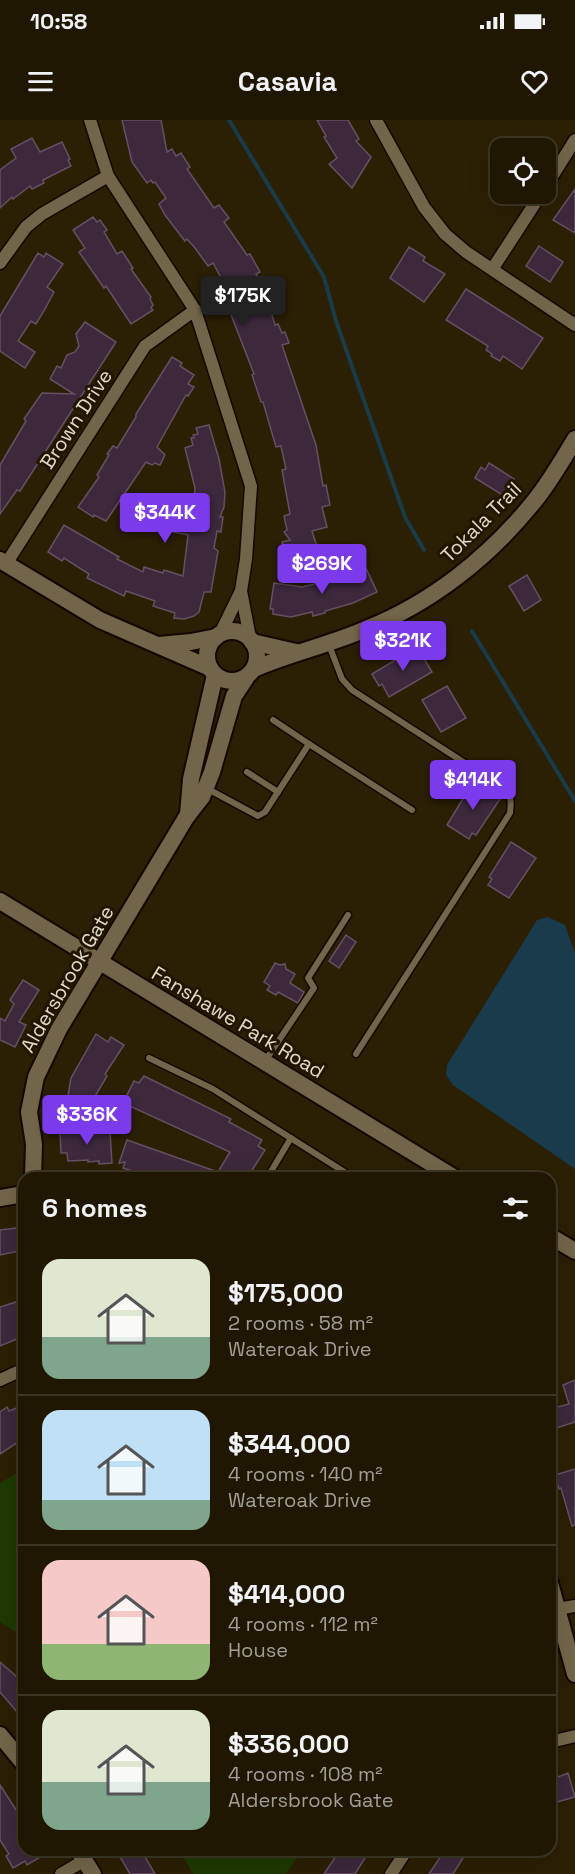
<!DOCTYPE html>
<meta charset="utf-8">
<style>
:root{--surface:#201703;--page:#2d2412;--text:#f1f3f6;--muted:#a29f9a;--line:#3d3625;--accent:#7c3aed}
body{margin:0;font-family:"Space Grotesk",sans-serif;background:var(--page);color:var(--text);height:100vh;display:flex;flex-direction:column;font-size:22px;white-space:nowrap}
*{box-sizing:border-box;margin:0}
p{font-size:20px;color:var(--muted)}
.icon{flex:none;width:33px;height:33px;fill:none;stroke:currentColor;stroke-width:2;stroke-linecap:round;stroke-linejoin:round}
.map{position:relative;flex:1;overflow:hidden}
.sheet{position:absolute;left:18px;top:1052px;width:538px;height:684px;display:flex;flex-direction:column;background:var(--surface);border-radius:18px;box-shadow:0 6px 24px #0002,0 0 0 2px var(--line)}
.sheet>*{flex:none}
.buttons{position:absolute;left:490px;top:18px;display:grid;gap:12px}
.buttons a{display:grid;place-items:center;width:66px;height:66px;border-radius:12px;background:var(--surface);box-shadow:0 6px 24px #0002,0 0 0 2px var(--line);font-size:30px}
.price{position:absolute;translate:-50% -51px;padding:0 14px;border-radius:6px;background:var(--accent);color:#fff;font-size:20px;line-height:39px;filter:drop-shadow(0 2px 3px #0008)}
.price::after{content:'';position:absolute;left:50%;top:36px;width:18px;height:14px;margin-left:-9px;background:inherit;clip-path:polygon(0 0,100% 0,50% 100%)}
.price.active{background:#222;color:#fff}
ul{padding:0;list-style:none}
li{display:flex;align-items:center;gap:18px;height:150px;padding:0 24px}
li+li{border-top:2px solid var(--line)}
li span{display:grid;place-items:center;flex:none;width:168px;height:120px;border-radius:18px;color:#555}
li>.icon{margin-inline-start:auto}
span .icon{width:72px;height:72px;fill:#fffc;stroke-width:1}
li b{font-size:26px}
h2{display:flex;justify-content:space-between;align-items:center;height:72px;padding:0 24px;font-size:26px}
.status{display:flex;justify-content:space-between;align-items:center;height:42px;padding:0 30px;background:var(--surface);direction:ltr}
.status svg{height:16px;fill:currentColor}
header{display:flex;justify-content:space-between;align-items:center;height:78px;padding:0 24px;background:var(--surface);font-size:27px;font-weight:800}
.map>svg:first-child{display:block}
</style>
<div class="status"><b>10:58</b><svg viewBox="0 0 49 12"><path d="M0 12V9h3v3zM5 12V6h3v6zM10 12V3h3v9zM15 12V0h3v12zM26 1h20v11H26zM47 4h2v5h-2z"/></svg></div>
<header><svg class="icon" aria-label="menu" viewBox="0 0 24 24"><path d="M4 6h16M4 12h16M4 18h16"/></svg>Casavia<svg class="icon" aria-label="heart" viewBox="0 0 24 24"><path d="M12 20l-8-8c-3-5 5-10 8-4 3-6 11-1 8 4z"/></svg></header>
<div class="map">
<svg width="575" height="1754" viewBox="0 0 575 1754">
<rect width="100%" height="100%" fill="#2b1f04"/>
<g fill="#1e3900">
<path d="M24,1349V1517L0,1502V1363Z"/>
<path d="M179,1730H302L286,1754H193Z"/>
</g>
<path fill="#193b4b" d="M548,797L565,805L575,833V1049L453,965L446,955L447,945L537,800Z"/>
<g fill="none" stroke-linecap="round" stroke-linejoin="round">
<g stroke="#193b4b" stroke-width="4">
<path d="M229,0L324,157L336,201L405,397L424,430"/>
<path d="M472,511L575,681"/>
</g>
</g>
<g fill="#3d283c" stroke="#674f64" stroke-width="1.5">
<path d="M122,0H161L167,32L172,29L176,36L181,33L190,47L187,49L214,88L219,85L229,98L224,102L247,135L250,134L260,152L256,154L267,178L275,205L278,204L282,213L285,212L289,223L282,225L316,325L323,366L326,365L330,385L322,387L327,407L312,411L319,433L286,443L282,422L290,420L284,412L287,410L284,396L290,394L282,350L286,349L281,326L276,327L263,282H261L252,255L254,254L228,187L230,185L225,174L229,173L213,143L208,146L195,128L187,119L185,121L165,95L159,84L166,78L155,62L153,63L151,60L147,63L132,42Z"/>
<path d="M317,0H348L359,19L356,21L371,37L352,68L329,44L337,38L324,17L326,16Z"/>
<path d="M32,18L40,32L62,22L70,39L68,40L71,46L43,60L44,63L32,69L30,66L13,79L12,77L0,88V50L16,38L11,29Z"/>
<path d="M575,69V113L553,100Z"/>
<path d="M93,97L97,102L100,100L107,110L104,112L117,134L122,131L133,148L131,149L151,177L150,179L153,185L151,188L153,190L131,204L106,166L104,168L79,132L85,128L73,110Z"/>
<path d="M539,126L563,142L550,162L526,146Z"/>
<path d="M409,127L425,137L423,141L445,154L424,182L390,158Z"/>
<path d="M38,133L44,137L46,133L63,144L47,167L54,172L45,189L36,204L31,201L18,221L35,232L25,248L0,231V196Z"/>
<path d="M466,169L543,218L522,249L503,236L500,241L491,236L492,234L486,230L488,226L446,200Z"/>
<path d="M85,202L116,222L20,371L17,370L0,394V345L26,301L24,299L42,273L74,274L50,259L57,246L61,248L67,235L75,232L79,226L76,214Z"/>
<path d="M172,237L182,243L180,246L194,255L188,264L194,267L188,276L186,275L157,327L165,335L160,345L155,343L152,345L146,342L106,401L94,395L93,397L78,387L99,357L97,355L109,335L107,334L113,326L117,328L136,297V294Z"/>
<path d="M209,305L219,339L225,372L224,387L220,397H223L221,412L217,411L214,428L218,431L211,472H204L199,492L194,496L184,499L174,498L175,493L153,486L155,481L126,471L124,476L87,458L89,454L64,438L62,441L48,432L64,405L119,437L117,439L143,452L144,447L163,453L164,450L183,456L188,415L173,412L174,400L180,401L182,391L193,393L195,368L185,328L193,325L191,318H194L193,315L198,314L196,308Z"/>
<path d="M489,343L514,359L504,376L475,358L481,347L485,350Z"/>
<path d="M365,446L377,472L353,483L325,491V493L313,496L312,492L291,497L273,494V489H270L274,463L302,467L318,463L319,465L347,456L346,454Z"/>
<path d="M527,455L541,480L524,491L509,466Z"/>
<path d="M417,527L432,552L389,577L382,564L379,566L372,554Z"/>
<path d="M447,566L466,598L441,612L422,580Z"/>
<path d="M473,662L500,679L476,715L472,713L469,719L447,705Z"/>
<path d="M511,722L536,738L509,778L488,765L492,759L489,757Z"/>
<path d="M346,815L356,822L339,848L329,841Z"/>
<path d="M275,843L280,845L285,844L286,849L295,854L290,863L304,872L298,883L278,872L276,875L267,870L270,866L264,862Z"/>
<path d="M23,860L39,870L19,902L26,905L15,927L0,920V898L5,901L14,884L10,880Z"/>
<path d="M96,914L108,922L111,917L124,925L105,954L107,956L91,983H96L94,997L65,993L71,958Z"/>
<path d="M144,956L231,999L229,1002L262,1020L258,1026L265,1030L247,1058H175L168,1055L166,1058H153L123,1048L125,1042L119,1043L127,1020L218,1052L230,1032L123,983L134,961L139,963Z"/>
<path d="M92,1009V1013L110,1012L112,1043L99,1044V1041L88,1042V1040L68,1041L67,1033H61L60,1011Z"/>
<path d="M24,1107V1130L0,1135V1110Z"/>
<path d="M19,1181L24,1199V1216L0,1226V1187Z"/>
<path d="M575,1260V1302L550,1310V1289L569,1284L563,1265Z"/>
<path d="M24,1285V1318L0,1334V1292L7,1287L9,1291Z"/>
<path d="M575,1349V1405L572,1406L561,1368L559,1369L555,1355Z"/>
<path d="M0,1542L24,1563V1600L0,1572Z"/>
<path d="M568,1653L575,1677L550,1684V1660Z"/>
<path d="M0,1665L24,1702V1730H38L42,1736L27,1745L25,1741L13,1748L6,1736L9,1734L0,1720Z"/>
<path d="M116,1730H141L155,1754H130Z"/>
<path d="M340,1730H370L355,1754H324Z"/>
<path d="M445,1730H468L453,1754H429Z"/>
</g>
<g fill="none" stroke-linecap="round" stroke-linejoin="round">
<defs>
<g id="lane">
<path d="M329,525L342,559L352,570L505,669C512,677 511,684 510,693L356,934"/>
<path d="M273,600L309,624"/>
<path d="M247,652L278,672"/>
<path d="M206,668L258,696L265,692L309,624L412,690"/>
<path d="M149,938L213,969L354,1058"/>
<path d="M265,941L314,868L308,858L348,795"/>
<path d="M267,1058L291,1018"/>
</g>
<g id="street">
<path d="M90,0L108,56L195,190L251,366L246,439L241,471L250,518"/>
<path d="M376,0L424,87L445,114L466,132L575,205"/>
<path d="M546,66L575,20"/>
<path d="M0,143L26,107L42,94L108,56"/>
<path d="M493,148L541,74"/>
<path d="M6,444L145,226L195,190"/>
<path d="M220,514L241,471"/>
<path d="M0,1260L24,1249"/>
<path d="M558,1489L575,1486"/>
<path d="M550,1622L575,1616"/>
<path d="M61,1754L85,1740"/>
<path d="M391,1754L407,1730"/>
</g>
<g id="secondary">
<path d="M0,440L100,500L210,548"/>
<circle cx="232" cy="536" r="25"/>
<path d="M252,522L296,532"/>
<path d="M159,525L191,522L216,517"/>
<path d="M254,549C291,533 329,525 366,509C431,483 488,438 532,384C548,365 562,341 575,319"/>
<path d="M188,695L191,659L215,555"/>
<path d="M0,781L455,1058"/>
<path d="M33,1058L34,1024L29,992L36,957L59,909L187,696L202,677L212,652L234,576L246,558"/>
<path d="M0,1078L24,1074"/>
<path d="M550,1116L575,1131"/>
<path d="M550,1463L575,1554"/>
<path d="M0,1615L24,1644"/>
<path d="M78,1730L93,1754"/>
</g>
</defs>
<use href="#lane" stroke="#140800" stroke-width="9"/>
<use href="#street" stroke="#140800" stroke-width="15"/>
<use href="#secondary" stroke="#140800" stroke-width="20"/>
<use href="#lane" stroke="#736549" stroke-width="6"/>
<use href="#street" stroke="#736549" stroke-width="12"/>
<use href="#secondary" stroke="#736549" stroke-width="16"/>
</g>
<g text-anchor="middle" stroke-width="6" stroke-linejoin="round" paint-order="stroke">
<g font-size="20" fill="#e2daca" stroke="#221600">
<text transform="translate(76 299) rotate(-57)" y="7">Brown Drive</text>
<text transform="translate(481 402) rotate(-45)" y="7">Tokala Trail</text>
<text transform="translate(67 859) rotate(-60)" y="7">Aldersbrook Gate</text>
<text transform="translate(238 902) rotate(31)" y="7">Fanshawe Park Road</text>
</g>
</g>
</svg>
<div class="buttons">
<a><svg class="icon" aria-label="locate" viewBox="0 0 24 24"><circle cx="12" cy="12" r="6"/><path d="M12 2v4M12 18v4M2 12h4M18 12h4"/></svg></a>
</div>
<b class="price active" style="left:243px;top:207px">$175K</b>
<b class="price" style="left:165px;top:424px">$344K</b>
<b class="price" style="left:322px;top:475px">$269K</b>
<b class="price" style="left:403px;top:552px">$321K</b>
<b class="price" style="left:473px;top:691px">$414K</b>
<b class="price" style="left:87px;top:1026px">$336K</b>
<section class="sheet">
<h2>6 homes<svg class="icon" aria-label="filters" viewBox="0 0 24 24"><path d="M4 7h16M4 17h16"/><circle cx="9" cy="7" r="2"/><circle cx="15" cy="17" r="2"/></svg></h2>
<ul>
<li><span style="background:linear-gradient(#dfe7d0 65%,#7fa58c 0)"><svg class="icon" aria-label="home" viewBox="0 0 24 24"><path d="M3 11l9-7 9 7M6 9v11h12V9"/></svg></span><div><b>$175,000</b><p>2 rooms · 58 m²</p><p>Wateroak Drive</p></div></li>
<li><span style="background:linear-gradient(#bfe0f5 75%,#7fa58c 0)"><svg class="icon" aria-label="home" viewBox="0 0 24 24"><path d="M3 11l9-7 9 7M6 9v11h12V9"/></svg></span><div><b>$344,000</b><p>4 rooms · 140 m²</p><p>Wateroak Drive</p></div></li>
<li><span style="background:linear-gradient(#f6c9c9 70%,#8fb573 0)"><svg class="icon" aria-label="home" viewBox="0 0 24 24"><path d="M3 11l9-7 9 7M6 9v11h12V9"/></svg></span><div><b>$414,000</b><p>4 rooms · 112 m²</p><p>House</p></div></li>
<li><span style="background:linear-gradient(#dfe7d0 60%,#7fa58c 0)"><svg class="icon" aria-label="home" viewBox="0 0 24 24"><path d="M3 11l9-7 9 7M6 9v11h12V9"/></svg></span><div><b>$336,000</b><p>4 rooms · 108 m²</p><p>Aldersbrook Gate</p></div></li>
</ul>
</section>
</div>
